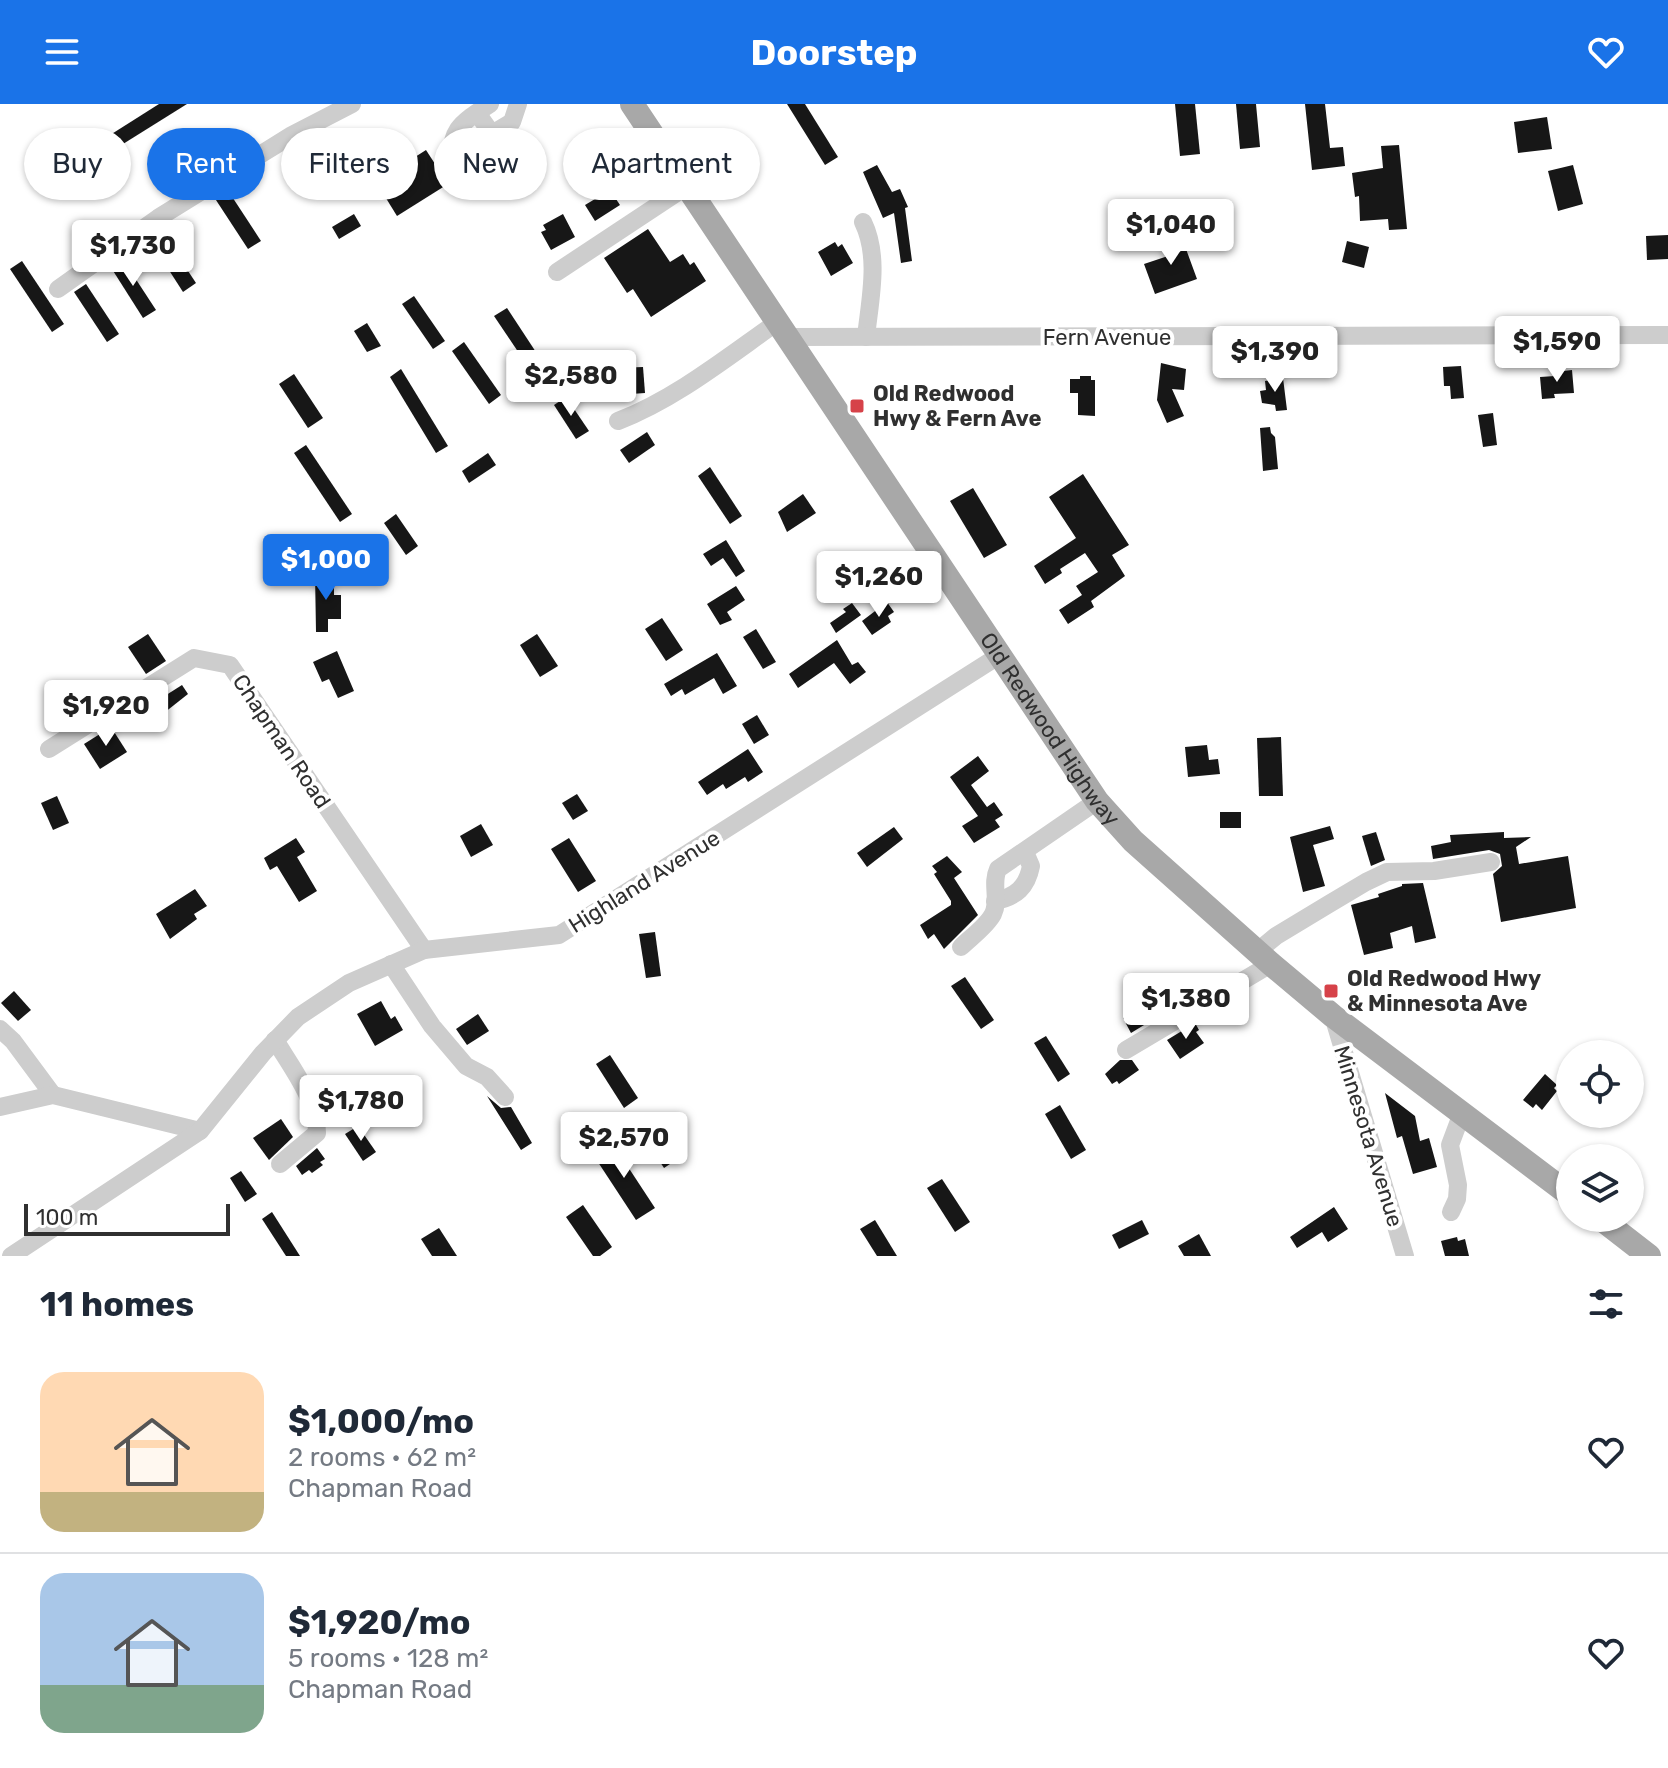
<!DOCTYPE html>
<meta charset="utf-8">
<style>
:root{--surface:#fff;--page:#f2f2f3;--text:#1f2937;--muted:#747a83;--line:#e0e1e3;--accent:#1a73e8}
body{margin:0;font-family:Rubik,sans-serif;background:var(--page);color:var(--text);height:100vh;display:flex;flex-direction:column;font-size:30px;white-space:nowrap}
*{box-sizing:border-box;margin:0}
p{font-size:26px;color:var(--muted)}
.icon{flex:none;width:44px;height:44px;fill:none;stroke:currentColor;stroke-width:2;stroke-linecap:round;stroke-linejoin:round}
.map{position:relative;height:1152px;overflow:hidden}
.side{display:flex;flex-direction:column;background:var(--surface);flex:1}
.side>*{flex:none}
.banner{position:absolute;left:24px;top:24px;width:800px;height:72px;display:flex;gap:16px}
.fabs{position:absolute;left:1556px;top:936px;display:grid;gap:16px}
.fabs a{display:grid;place-items:center;width:88px;height:88px;border-radius:50%;background:var(--surface);box-shadow:0 2px 6px #0004;font-size:40px}
.scale{position:absolute;left:24px;bottom:20px;width:206px;box-sizing:border-box;padding-left:8px;border:4px solid #303030;border-top:0;font-size:22px;line-height:28px;white-space:nowrap;color:#303030;-webkit-text-stroke:6px #fff;paint-order:stroke}
.price{position:absolute;translate:-50% -68px;padding:0 18px;border-radius:8px;background:#fff;color:#222;font-size:26px;line-height:52px;filter:drop-shadow(0 2px 4px #0008)}
.price::after{content:'';position:absolute;left:50%;top:48px;width:24px;height:18px;margin-left:-12px;background:inherit;clip-path:polygon(0 0,100% 0,50% 100%)}
.price.selected{background:var(--accent);color:#fff}
ul{padding:0;list-style:none}
li{display:flex;align-items:center;gap:24px;height:200px;padding:0 40px}
li+li{border-top:2px solid var(--line)}
li span{display:grid;place-items:center;flex:none;width:224px;height:160px;border-radius:24px;color:#555}
li>.icon{margin-inline-start:auto}
span .icon{width:96px;height:96px;fill:#fffc;stroke-width:1}
li b{font-size:34px}
h2{display:flex;justify-content:space-between;align-items:center;height:96px;padding:0 40px;font-size:34px}
.chip{padding:0 28px;border-radius:36px;background:var(--surface);box-shadow:0 2px 6px #0004;font-size:28px;line-height:72px}
.chip.selected{background:var(--accent);color:#fff}
header{display:flex;justify-content:space-between;align-items:center;height:104px;padding:0 40px;background:var(--accent);color:#fff;font-size:36px;font-weight:700}
.map>svg:first-child{display:block}
</style>
<header><svg class="icon" aria-label="menu" viewBox="0 0 24 24"><path d="M4 6h16M4 12h16M4 18h16"/></svg>Doorstep<svg class="icon" aria-label="heart" viewBox="0 0 24 24"><path d="M12 20l-8-8c-3-5 5-10 8-4 3-6 11-1 8 4z"/></svg></header>
<div class="map">
<svg width="1668" height="1152" viewBox="0 0 1668 1152">
<rect width="100%" height="100%" fill="#fff"/>
<g fill="#171717">
<path d="M159,0H187L107,50L99,38Z"/>
<path d="M787,0H805L838,53L825,61Z"/>
<path d="M1175,0H1195L1200,50L1180,52Z"/>
<path d="M1236,0H1256L1260,43L1240,45Z"/>
<path d="M1305,0H1325L1330,44L1343,43L1345,62L1312,66Z"/>
<path d="M1547,13L1552,45L1518,49L1514,18Z"/>
<path d="M314,33L346,81L333,90L301,40Z"/>
<path d="M1399,41L1407,125L1389,126L1388,115L1360,117L1359,92L1355,93L1352,69L1383,64L1381,42Z"/>
<path d="M426,46L448,80L397,112L376,78Z"/>
<path d="M507,52L524,78L504,91L487,66Z"/>
<path d="M877,61L892,88L900,85L908,103L905,104L912,157L901,159L894,109L883,114L863,68Z"/>
<path d="M1573,61L1583,100L1558,107L1548,67Z"/>
<path d="M227,85L261,137L248,145L214,93Z"/>
<path d="M610,86L620,101L595,117L585,101Z"/>
<path d="M354,110L361,122L339,135L332,123Z"/>
<path d="M563,110L575,133L551,146L541,128L546,126L543,121Z"/>
<path d="M648,125L670,158L683,150L690,161L694,158L706,177L651,213L633,185L627,189L604,154Z"/>
<path d="M161,126L196,179L183,188L149,135Z"/>
<path d="M1174,126L1179,148L1186,145L1197,175L1155,190L1144,160L1168,152L1162,129Z"/>
<path d="M1668,131V155L1647,156L1646,132Z"/>
<path d="M1347,137L1369,143L1364,164L1342,158Z"/>
<path d="M835,138L838,143L842,140L853,159L831,172L818,148Z"/>
<path d="M122,154L156,206L143,214L110,162Z"/>
<path d="M22,157L64,220L52,228L10,165Z"/>
<path d="M86,180L119,230L107,238L74,188Z"/>
<path d="M414,192L445,237L433,245L402,200Z"/>
<path d="M507,204L551,271L539,279L494,212Z"/>
<path d="M367,219L381,242L367,248L354,227Z"/>
<path d="M464,238L501,291L489,300L452,247Z"/>
<path d="M1161,259L1186,265L1184,286L1172,285L1184,312L1167,319L1157,296Z"/>
<path d="M1461,262L1464,294L1451,295L1450,282H1444L1443,263Z"/>
<path d="M643,263L645,289L617,291L616,264Z"/>
<path d="M401,265L448,342L436,349L390,273Z"/>
<path d="M1572,266L1574,289L1554,290L1555,294L1542,295L1540,273L1555,272V268Z"/>
<path d="M294,270L323,314L308,324L279,280Z"/>
<path d="M1080,272H1091V276H1095V312L1078,311V289H1070V275H1080Z"/>
<path d="M1283,274L1287,306L1276,307L1275,301L1262,299L1260,287L1266,286L1265,277Z"/>
<path d="M566,293L589,327L576,335L554,301Z"/>
<path d="M1493,309L1497,341L1483,343L1478,311Z"/>
<path d="M1270,323L1271,329L1275,333L1278,365L1263,367L1260,324Z"/>
<path d="M647,328L655,341L629,359L620,346Z"/>
<path d="M306,341L352,410L340,418L294,349Z"/>
<path d="M488,349L496,361L469,379L462,367Z"/>
<path d="M710,363L742,412L730,420L698,372Z"/>
<path d="M1083,370L1129,441L1112,451L1125,472L1091,497L1094,503L1068,520L1059,506L1082,491L1076,482L1098,468L1085,449L1060,465L1062,469L1045,480L1034,462L1076,434L1049,393Z"/>
<path d="M973,384L1007,441L984,454L950,397Z"/>
<path d="M803,390L816,409L787,428L778,408Z"/>
<path d="M396,410L418,442L406,451L384,419Z"/>
<path d="M726,436L745,467L736,473L723,454L711,462L703,450Z"/>
<path d="M315,469L334,470V491H341V515H328V528H316Z"/>
<path d="M736,482L745,496L727,508L732,516L720,521L707,500Z"/>
<path d="M887,498L894,508L888,512L891,518L872,531L862,517Z"/>
<path d="M852,499L861,511L836,529L830,519L846,508L843,505Z"/>
<path d="M662,514L683,546L666,557L645,525Z"/>
<path d="M756,525L776,558L763,565L743,533Z"/>
<path d="M148,530L166,557L146,570L128,543Z"/>
<path d="M537,530L558,562L540,573L520,541Z"/>
<path d="M837,536L852,561L858,558L866,568L850,580L834,559L798,584L789,570Z"/>
<path d="M337,547L354,587L338,594L329,575L322,578L313,558Z"/>
<path d="M717,549L737,582L723,590L714,574L685,591L682,585L671,592L664,580Z"/>
<path d="M182,581L188,590L150,620L141,607Z"/>
<path d="M757,611L769,631L754,640L742,620Z"/>
<path d="M111,623L127,648L100,665L84,640Z"/>
<path d="M1281,633L1283,692H1259L1257,634Z"/>
<path d="M1207,641L1209,656L1218,655L1220,670L1188,673L1185,643Z"/>
<path d="M748,645L763,668L748,678L745,673L726,685L723,680L707,691L698,678Z"/>
<path d="M978,652L989,667L971,681L987,703L994,698L1003,711L995,716L1000,723L974,739L962,722L978,712L950,673Z"/>
<path d="M577,690L588,707L573,716L562,699Z"/>
<path d="M57,692L69,719L53,726L41,699Z"/>
<rect x="1220" y="708" width="21" height="16"/>
<path d="M481,720L493,741L471,753L460,732Z"/>
<path d="M1330,722L1334,735L1313,741L1325,782L1303,788L1290,733Z"/>
<path d="M894,723L903,735L867,763L857,749Z"/>
<path d="M1376,728L1385,756L1371,762L1362,732Z"/>
<path d="M1504,728V734L1531,733L1516,743L1519,760L1568,752L1576,804L1501,818L1493,770L1502,762L1500,750L1489,746L1433,755L1431,742L1451,738L1450,731Z"/>
<path d="M296,734L305,748L297,753L317,787L299,798L277,762L270,766L264,754Z"/>
<path d="M569,734L596,777L578,788L551,745Z"/>
<path d="M947,752L962,768L954,774L978,811L944,845L934,830L928,835L920,821L951,801V797L934,770L937,768L932,762Z"/>
<path d="M1423,779L1436,834L1415,839L1412,822L1390,829L1393,844L1364,851L1351,801L1379,793L1378,790L1402,782V780Z"/>
<path d="M195,785L207,802L194,810L197,815L170,835L156,810Z"/>
<path d="M655,828L661,872L646,874L639,830Z"/>
<path d="M965,873L994,916L981,925L951,882Z"/>
<path d="M14,887L31,906L18,917L1,899Z"/>
<path d="M1154,896L1162,910L1131,929L1123,914Z"/>
<path d="M381,897L391,915L395,912L403,926L375,942L357,910Z"/>
<path d="M478,910L489,927L467,941L456,925Z"/>
<path d="M1195,919L1199,926L1196,928L1204,939L1180,955L1167,936Z"/>
<path d="M1046,932L1070,970L1058,978L1034,939Z"/>
<path d="M610,951L638,994L624,1004L596,960Z"/>
<path d="M1120,956H1132L1139,966L1119,980L1117,977L1112,980L1105,970Z"/>
<path d="M1545,970L1557,981L1554,984L1557,987L1542,1006L1536,1000L1533,1004L1523,996Z"/>
<path d="M1385,989L1415,1012L1420,1037L1429,1034L1437,1063L1413,1070L1402,1032L1397,1034Z"/>
<path d="M487,992L501,1004L511,1003L532,1039L521,1046Z"/>
<path d="M1060,1001L1086,1046L1071,1055L1045,1010Z"/>
<path d="M654,1008L682,1052L664,1064L636,1021Z"/>
<path d="M281,1015L293,1033L269,1056L253,1034Z"/>
<path d="M358,1022L376,1048L363,1057L345,1030Z"/>
<path d="M611,1037L655,1104L636,1116L592,1049Z"/>
<path d="M317,1044L325,1055L320,1058L323,1061L312,1069L309,1066L302,1071L296,1062Z"/>
<path d="M241,1067L257,1090L245,1098L230,1074Z"/>
<path d="M942,1075L970,1118L955,1128L927,1084Z"/>
<path d="M583,1101L612,1143L600,1152H593L566,1113Z"/>
<path d="M1334,1103L1348,1125L1328,1138L1322,1128L1297,1144L1290,1133Z"/>
<path d="M272,1108L300,1152H286L262,1115Z"/>
<path d="M875,1116L897,1152H877L860,1125Z"/>
<path d="M1142,1116L1149,1130L1119,1145L1112,1131Z"/>
<path d="M439,1124L457,1152H432L421,1135Z"/>
<path d="M1199,1130L1211,1152H1184L1178,1142Z"/>
<path d="M1457,1133L1458,1137L1465,1135L1469,1152H1445L1441,1137Z"/>
</g>
<g fill="none" stroke-linecap="round" stroke-linejoin="round">
<g stroke="#cdcdcd" stroke-width="18">
<path d="M477,9L492,30L512,18L518,0"/>
<path d="M451,62C449,25 461,19 490,0"/>
<path d="M863,118C880,153 870,195 866,233"/>
<path d="M557,168L687,82"/>
<path d="M58,185L158,114L292,31L352,0"/>
<path d="M785,233L1668,231"/>
<path d="M618,317C675,295 726,254 776,219"/>
<path d="M49,645L194,554L230,561L424,846"/>
<path d="M995,797C1016,793 1027,783 1031,762L1025,748"/>
<path d="M961,843C970,834 987,822 993,810C1000,796 991,780 998,765L1097,697"/>
<path d="M1258,847L1276,832L1329,800L1366,778L1387,768L1434,767L1491,758"/>
<path d="M391,860L432,922L466,962L487,973L505,993"/>
<path d="M1333,912L1405,1152"/>
<path d="M0,925L13,937L53,991"/>
<path d="M275,936C292,964 317,996 317,1029L280,1060"/>
<path d="M1126,946L1271,860"/>
<path d="M0,1003L53,991L200,1027"/>
<path d="M1451,1108L1457,1095L1458,1081L1450,1041L1462,1009"/>
<path d="M11,1152L200,1027L263,949L298,913L349,879L424,846L559,831L1000,551"/>
</g>
<g stroke="#a8a8a8" stroke-width="24">
<path id="s1" d="M632,0L1097,697L1133,737L1271,860L1333,912L1570,1091"/>
<path d="M1600,1114L1649,1152"/>
</g>
</g>
<g fill="#d64249" stroke="#fff" stroke-width="3">
<rect x="849" y="294" width="16" height="16" rx="4"/>
<rect x="1323" y="879" width="16" height="16" rx="4"/>
</g>
<g text-anchor="middle" stroke-width="8" stroke-linejoin="round" paint-order="stroke">
<g font-size="22" fill="#303030" stroke="#fff">
<text x="1107" y="241">Fern Avenue</text>
<text dy="8" stroke="none"><textPath href="#s1" startOffset="752">Old Redwood Highway</textPath></text>
<text transform="translate(282 637) rotate(56)" y="8">Chapman Road</text>
<text transform="translate(644 777) rotate(-32)" y="8">Highland Avenue</text>
<text transform="translate(1369 1032) rotate(73)" y="8">Minnesota Avenue</text>
</g>
<g font-size="22" font-weight="bold" fill="#303030" stroke="#fff" text-anchor="start">
<text x="873" y="297">Old Redwood<tspan x="873" dy="25">Hwy &amp; Fern Ave</tspan></text>
<text x="1347" y="882">Old Redwood Hwy<tspan x="1347" dy="25">&amp; Minnesota Ave</tspan></text>
</g>
</g>
</svg>
<div class="fabs">
<a><svg class="icon" aria-label="locate" viewBox="0 0 24 24"><circle cx="12" cy="12" r="6"/><path d="M12 2v4M12 18v4M2 12h4M18 12h4"/></svg></a>
<a><svg class="icon" aria-label="layers" viewBox="0 0 24 24"><path d="M12 4l9 5-9 5-9-5zM3 14l9 5 9-5"/></svg></a>
</div>
<div class="scale">100 m</div>
<b class="price" style="left:1171px;top:163px">$1,040</b>
<b class="price" style="left:133px;top:184px">$1,730</b>
<b class="price" style="left:1557px;top:280px">$1,590</b>
<b class="price" style="left:1275px;top:290px">$1,390</b>
<b class="price" style="left:571px;top:314px">$2,580</b>
<b class="price selected" style="left:326px;top:498px">$1,000</b>
<b class="price" style="left:879px;top:515px">$1,260</b>
<b class="price" style="left:106px;top:644px">$1,920</b>
<b class="price" style="left:1186px;top:937px">$1,380</b>
<b class="price" style="left:361px;top:1039px">$1,780</b>
<b class="price" style="left:624px;top:1076px">$2,570</b>
<div class="banner">
<a class="chip">Buy</a>
<a class="chip selected">Rent</a>
<a class="chip">Filters</a>
<a class="chip">New</a>
<a class="chip">Apartment</a>
</div>
</div>
<section class="side">
<h2>11 homes<svg class="icon" aria-label="filters" viewBox="0 0 24 24"><path d="M4 7h16M4 17h16"/><circle cx="9" cy="7" r="2"/><circle cx="15" cy="17" r="2"/></svg></h2>
<ul>
<li><span style="background:linear-gradient(#ffd9b3 75%,#c2b280 0)"><svg class="icon" aria-label="home" viewBox="0 0 24 24"><path d="M3 11l9-7 9 7M6 9v11h12V9"/></svg></span><div><b>$1,000/mo</b><p>2 rooms · 62 m²</p><p>Chapman Road</p></div><svg class="icon" aria-label="heart" viewBox="0 0 24 24"><path d="M12 20l-8-8c-3-5 5-10 8-4 3-6 11-1 8 4z"/></svg></li>
<li><span style="background:linear-gradient(#a9c7e8 70%,#7fa58c 0)"><svg class="icon" aria-label="home" viewBox="0 0 24 24"><path d="M3 11l9-7 9 7M6 9v11h12V9"/></svg></span><div><b>$1,920/mo</b><p>5 rooms · 128 m²</p><p>Chapman Road</p></div><svg class="icon" aria-label="heart" viewBox="0 0 24 24"><path d="M12 20l-8-8c-3-5 5-10 8-4 3-6 11-1 8 4z"/></svg></li>
</ul>
</section>
